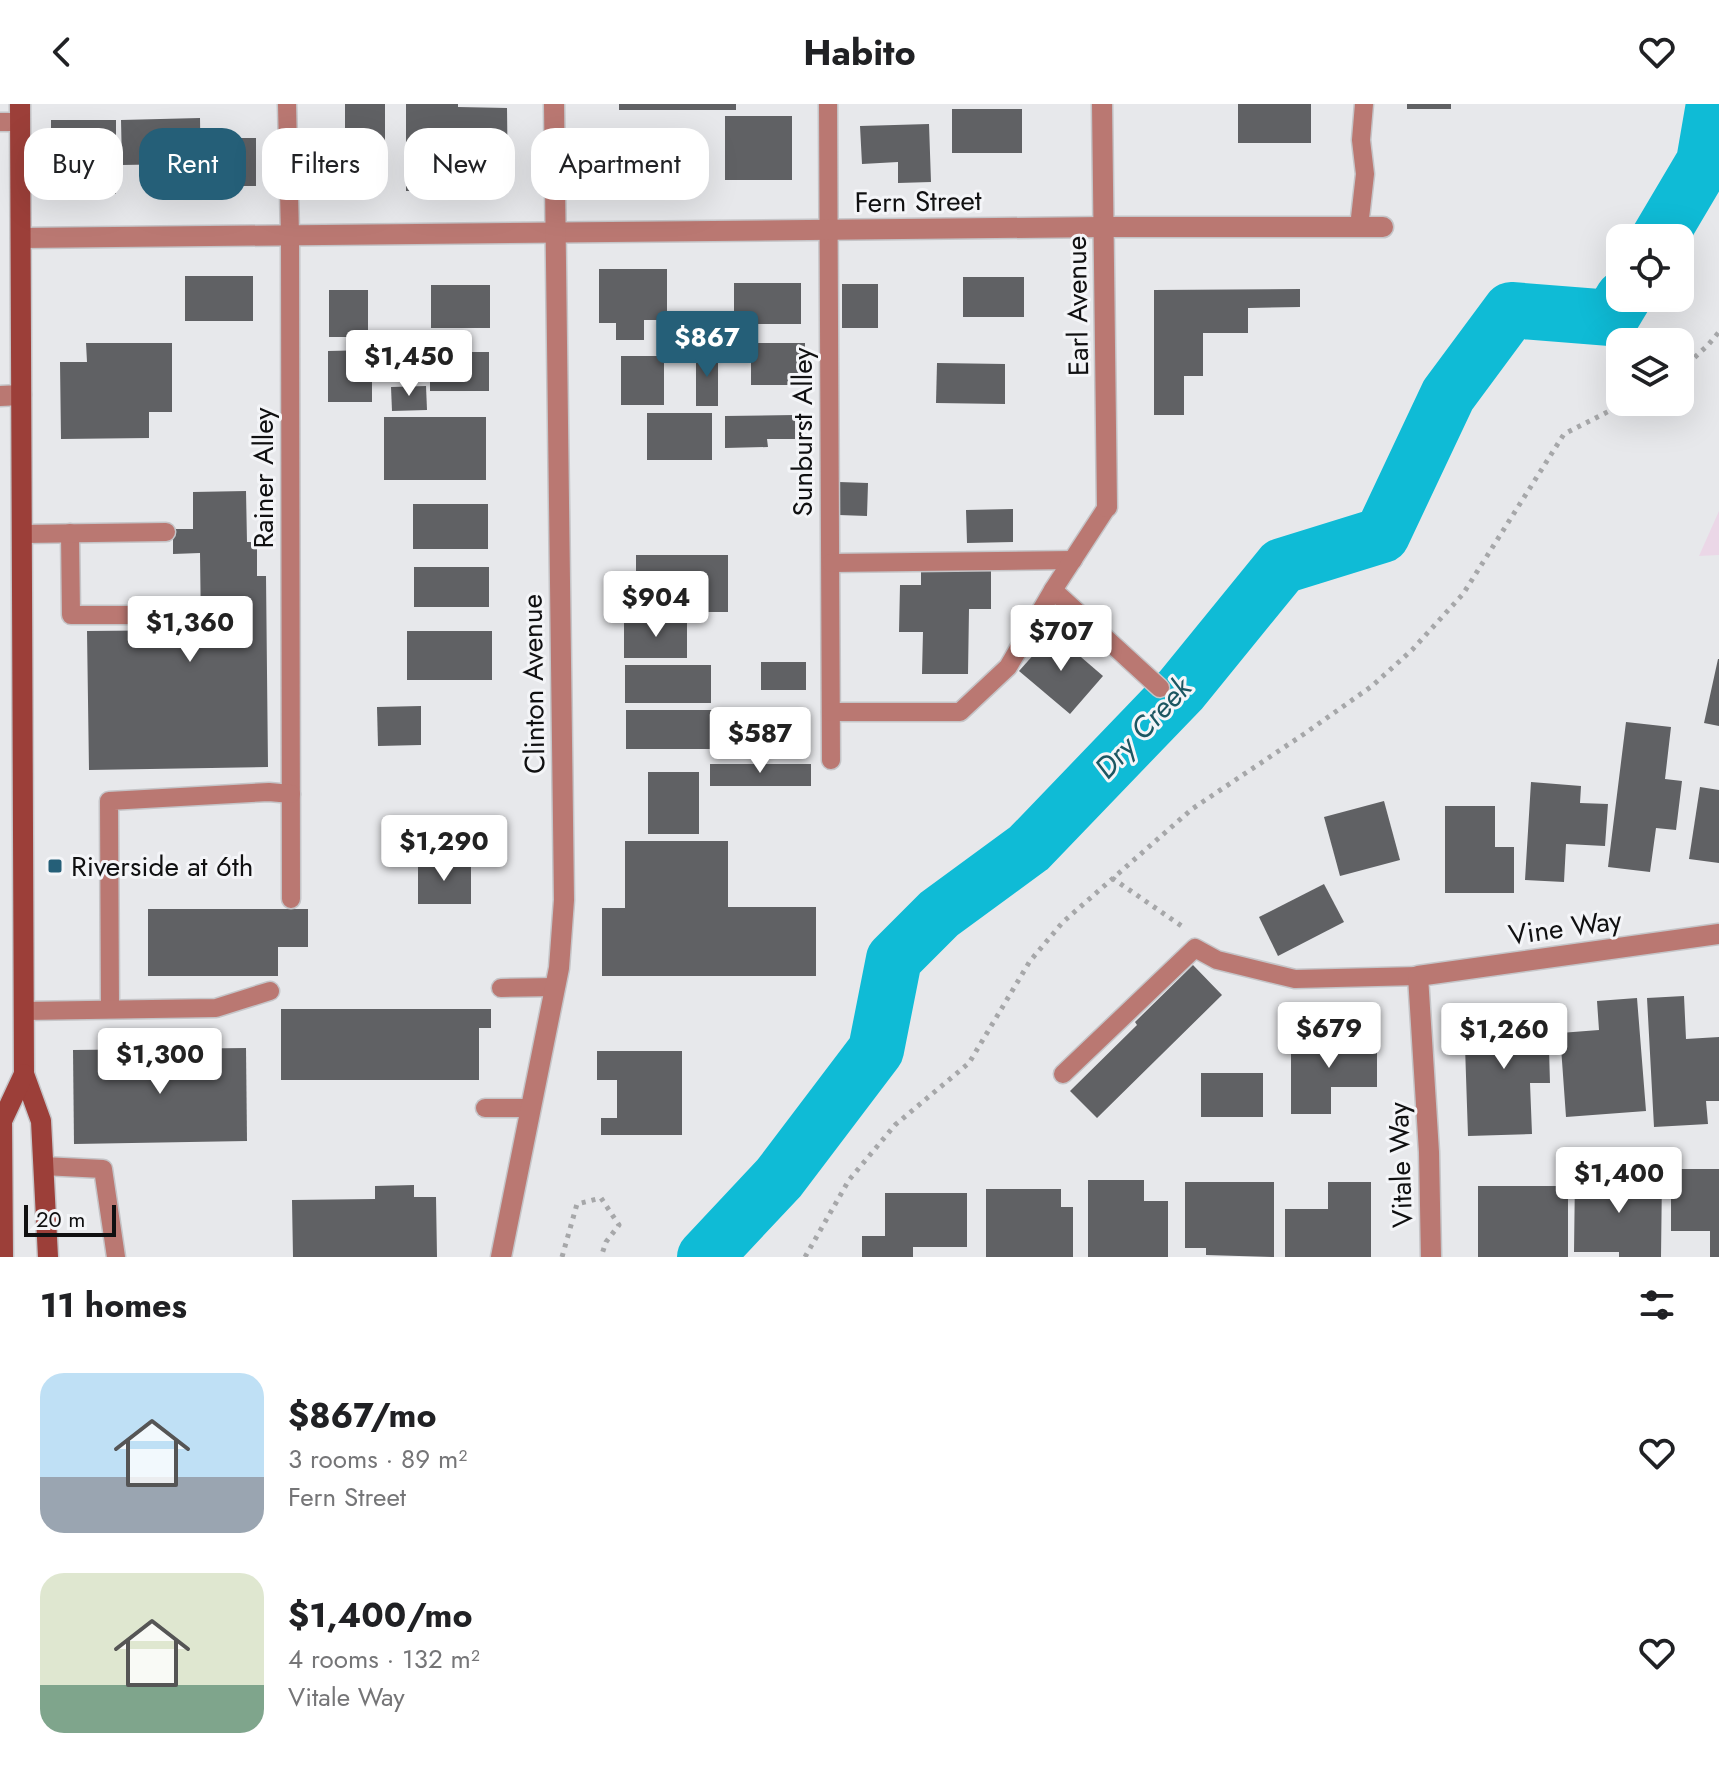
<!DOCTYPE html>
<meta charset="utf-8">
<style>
:root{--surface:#fff;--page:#f2f2f2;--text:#202124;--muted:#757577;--accent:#255f78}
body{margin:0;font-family:Jost,sans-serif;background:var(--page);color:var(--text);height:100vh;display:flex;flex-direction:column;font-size:30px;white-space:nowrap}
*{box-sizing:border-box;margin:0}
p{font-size:26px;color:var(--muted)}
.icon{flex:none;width:44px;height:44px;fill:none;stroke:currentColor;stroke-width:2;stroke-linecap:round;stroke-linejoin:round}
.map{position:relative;height:1153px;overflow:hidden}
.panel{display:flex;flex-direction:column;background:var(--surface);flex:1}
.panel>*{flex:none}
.banner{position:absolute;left:24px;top:24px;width:800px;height:72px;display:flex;gap:16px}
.tools{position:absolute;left:1606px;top:120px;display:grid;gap:16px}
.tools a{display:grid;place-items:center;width:88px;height:88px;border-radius:16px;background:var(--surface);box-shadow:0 8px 32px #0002;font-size:40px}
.scale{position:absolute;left:24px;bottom:20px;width:92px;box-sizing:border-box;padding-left:8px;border:4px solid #101011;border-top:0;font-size:22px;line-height:28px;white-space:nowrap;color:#101011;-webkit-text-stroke:6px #f4f5f8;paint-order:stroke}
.price{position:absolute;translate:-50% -68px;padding:0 18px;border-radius:8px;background:#fff;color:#222;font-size:26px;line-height:52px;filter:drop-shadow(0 2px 4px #0008)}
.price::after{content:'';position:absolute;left:50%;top:48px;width:24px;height:18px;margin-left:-12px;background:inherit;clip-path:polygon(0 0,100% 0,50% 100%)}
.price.current{background:var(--accent);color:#fff}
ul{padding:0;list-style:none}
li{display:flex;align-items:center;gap:24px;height:200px;padding:0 40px}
li span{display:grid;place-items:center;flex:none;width:224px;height:160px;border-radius:24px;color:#555}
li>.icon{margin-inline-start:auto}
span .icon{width:96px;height:96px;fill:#fffc;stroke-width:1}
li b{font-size:34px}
h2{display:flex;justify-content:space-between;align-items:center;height:96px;padding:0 40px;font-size:34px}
.tag{padding:0 28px;border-radius:24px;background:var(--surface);box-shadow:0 8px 32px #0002;font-size:28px;line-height:72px}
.tag.current{background:var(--accent);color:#fff}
header{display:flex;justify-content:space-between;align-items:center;height:104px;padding:0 40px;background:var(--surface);font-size:36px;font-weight:700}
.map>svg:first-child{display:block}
</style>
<header><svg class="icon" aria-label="back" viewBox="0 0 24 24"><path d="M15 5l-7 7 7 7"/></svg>Habito<svg class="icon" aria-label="heart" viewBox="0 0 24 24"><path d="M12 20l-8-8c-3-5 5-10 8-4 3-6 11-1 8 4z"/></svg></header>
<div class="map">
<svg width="1719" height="1153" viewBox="0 0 1719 1153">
<rect width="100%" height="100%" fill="#e7e8eb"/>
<path fill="#ebd7e7" d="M1719,407V451L1699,452Z"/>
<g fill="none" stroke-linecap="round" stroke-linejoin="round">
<g stroke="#0fbbd6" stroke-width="56">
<path d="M1659,134L1704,58L1714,0"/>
<path d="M705,1153L779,1074L876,946L894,855L939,810L1029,744L1181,586L1282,462L1382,431L1448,291L1511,206L1611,214L1623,194"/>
</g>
</g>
<g fill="#606164">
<path d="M345,0H385V74H324V36H345Z"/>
<path d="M406,0H458V3L507,4L508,87H406Z"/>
<rect x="619" y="0" width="117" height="6"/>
<rect x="1238" y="0" width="73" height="39"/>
<rect x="1407" y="0" width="44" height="5"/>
<rect x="952" y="5" width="70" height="44"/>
<rect x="725" y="12" width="67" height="64"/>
<path d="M200,14L201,83L180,84L179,60L122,61L121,16Z"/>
<rect x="51" y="16" width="65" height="74"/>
<path d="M929,20L931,78L898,79V58L862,60L860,22Z"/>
<rect x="215" y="34" width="41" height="48"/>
<rect x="603" y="45" width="69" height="35"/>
<path d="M599,165H667V216H644V236H616V219H599Z"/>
<rect x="185" y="172" width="68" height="45"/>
<rect x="963" y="173" width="61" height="40"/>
<rect x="734" y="179" width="67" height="41"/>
<rect x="842" y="180" width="36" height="44"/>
<rect x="431" y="181" width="59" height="43"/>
<path d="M1300,185V203L1248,204V229H1203V272H1184V311H1154V186Z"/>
<rect x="329" y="186" width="39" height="47"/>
<path d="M86,239H172V308H149V334L61,335L60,258H87Z"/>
<rect x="751" y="239" width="54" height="42"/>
<path d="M372,246V298H328V247Z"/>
<rect x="430" y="248" width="59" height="39"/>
<rect x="696" y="248" width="22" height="54"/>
<rect x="621" y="252" width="43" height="49"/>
<path d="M937,259L1005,260V300L936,299Z"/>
<path d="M426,282L427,306L392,307L391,283Z"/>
<rect x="647" y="309" width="65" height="47"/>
<path d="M795,311V335H767L768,343L725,344V312Z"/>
<rect x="384" y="313" width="102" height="63"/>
<path d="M839,378L868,379L867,412L839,411Z"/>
<path d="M246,387L247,438H257V472H266L268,663L89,666L87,527L201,526L200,449L173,450V425H193V388Z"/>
<rect x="413" y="400" width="75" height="45"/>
<path d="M1013,405V438L967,439L966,406Z"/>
<rect x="636" y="451" width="92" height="57"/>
<path d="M921,461L991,462V505H969L968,570H922L923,528H899L900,481H921Z"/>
<rect x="414" y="463" width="75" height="40"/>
<rect x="624" y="516" width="63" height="38"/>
<rect x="407" y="527" width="85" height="49"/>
<path d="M1053,529L1103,572L1070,610L1019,567Z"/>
<path d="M1718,555H1719V622L1704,619Z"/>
<rect x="761" y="558" width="45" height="28"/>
<rect x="625" y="561" width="86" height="38"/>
<path d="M421,602V641L378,642L377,603Z"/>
<rect x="626" y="606" width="93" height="39"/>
<rect x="749" y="610" width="37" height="41"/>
<path d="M1626,618L1671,623L1665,675L1682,677L1676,726L1656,724L1650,768L1608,763Z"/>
<rect x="710" y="660" width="101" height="22"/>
<rect x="648" y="668" width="51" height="62"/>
<path d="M1531,678L1581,682L1580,699L1608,700L1605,742L1566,740L1564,778L1525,776Z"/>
<path d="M1700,683L1719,686V759L1689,755Z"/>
<path d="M1384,697L1400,756L1340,772L1324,713Z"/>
<path d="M1445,702H1495V743H1514V789H1445Z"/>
<path d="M625,737H728V803H816V872H602V804H625Z"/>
<rect x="418" y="758" width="53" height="42"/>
<path d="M1324,780L1344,818L1278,852L1259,813Z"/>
<path d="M148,805H308V843H278V872H148Z"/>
<path d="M1193,861L1222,891L1097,1014L1070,987L1137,921L1135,918Z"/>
<path d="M1684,892L1686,935L1719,933V997H1706L1708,1020L1654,1023L1647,894Z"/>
<path d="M1637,894L1646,1007L1566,1013L1560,929L1599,926L1597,897Z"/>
<path d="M281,905H491V924H479V976H281Z"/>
<path d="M1548,909L1550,979H1530L1532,1030L1468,1032L1464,912Z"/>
<path d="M1291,934H1377V983H1331V1010H1291Z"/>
<path d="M246,944L247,1037L74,1040L73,946Z"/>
<path d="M597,947H682V1031H601V1014H617V976H597Z"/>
<rect x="1201" y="969" width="62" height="44"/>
<path d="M1671,1065H1719V1153H1710V1127H1671Z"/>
<path d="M1575,1071L1662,1072L1661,1153H1619V1148H1574Z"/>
<path d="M1088,1076H1144V1097H1168V1153H1088Z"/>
<path d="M1185,1078H1274V1153L1206,1151V1144H1185Z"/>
<path d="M1328,1078H1371V1153H1285V1105H1328Z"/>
<path d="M414,1081V1093H436L437,1153H293L292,1096L375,1095V1082Z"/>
<rect x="1478" y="1082" width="90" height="71"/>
<path d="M986,1085H1061V1103H1073V1153H986Z"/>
<path d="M885,1089H967V1143H913V1153H862V1132H885Z"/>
</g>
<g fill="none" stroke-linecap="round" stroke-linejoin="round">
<defs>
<g id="lane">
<path d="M287,0L290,131L291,795"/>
<path d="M828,0L831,656"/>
<path d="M0,18H20"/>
<path d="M1359,123L1365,70L1361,36L1364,0"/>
<path d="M70,429L71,511H186"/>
<path d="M23,430L166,428"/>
<path d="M831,459L1073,456"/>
<path d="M1053,486L1160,584"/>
<path d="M831,608H960L1008,563L1053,486L1107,403"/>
<path d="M501,884L555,883"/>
<path d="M110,905L109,697L269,688L291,690"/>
<path d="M24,907L216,904L270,887"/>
<path d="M1063,970L1195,844L1217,856L1295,875L1418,872"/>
<path d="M485,1004H531"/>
<path d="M43,1062L103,1065L116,1153"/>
</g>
<g id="street">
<path d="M1102,0L1107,403"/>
<path d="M21,134L1104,123H1383"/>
<path d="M0,292L21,291"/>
<path d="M501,1153L559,864L564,796L554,0"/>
<path d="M1431,1153L1429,1048L1418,872L1719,830"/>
</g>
<g id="secondary">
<path d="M20,0L24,970L41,1017L48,1153"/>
<path d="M3,1153L2,1017L24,970"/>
</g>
</defs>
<use href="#lane" stroke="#c5c5c8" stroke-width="21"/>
<use href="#street" stroke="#c5c5c8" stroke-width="23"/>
<use href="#secondary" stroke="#c5c5c8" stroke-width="23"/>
<g stroke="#a6a7a9" stroke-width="5" stroke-dasharray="4 6" stroke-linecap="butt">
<path d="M1680,267L1708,241L1719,228"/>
<path d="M1112,774L1186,825"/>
<path d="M562,1153L577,1100L601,1094L619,1121L606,1138L601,1153"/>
<path d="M805,1153L849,1076L895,1021L969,959L1030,857L1063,818L1192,705L1304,630L1372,582L1412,546L1463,490L1564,330L1627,298"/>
</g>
<use href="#lane" stroke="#ba7872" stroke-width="18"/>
<use href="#street" stroke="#ba7872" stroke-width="20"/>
<use href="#secondary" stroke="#9c3f39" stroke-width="20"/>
</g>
<rect fill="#255f78" stroke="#f4f5f8" stroke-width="3" x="47" y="754" width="16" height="16" rx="4"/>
<g text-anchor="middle" stroke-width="6" stroke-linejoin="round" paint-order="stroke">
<g font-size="28" fill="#101011" stroke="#f4f5f8">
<text transform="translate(918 97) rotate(-1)" y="10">Fern Street</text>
<text transform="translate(1077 202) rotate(-91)" y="10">Earl Avenue</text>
<text transform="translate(802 328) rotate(-90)" y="10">Sunburst Alley</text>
<text transform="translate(263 374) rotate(-90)" y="10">Rainer Alley</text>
<text transform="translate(533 580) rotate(-91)" y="10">Clinton Avenue</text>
<text transform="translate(1565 823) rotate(-8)" y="10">Vine Way</text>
<text transform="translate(1400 1061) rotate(-92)" y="10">Vitale Way</text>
</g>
<g font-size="28" fill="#101011" stroke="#f4f5f8" text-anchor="start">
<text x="71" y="772">Riverside at 6th</text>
</g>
<g font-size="30" font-style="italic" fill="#1c5762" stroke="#f4f5f8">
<text transform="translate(1143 624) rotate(-47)" y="10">Dry Creek</text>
</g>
</g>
</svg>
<div class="tools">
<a><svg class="icon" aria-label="locate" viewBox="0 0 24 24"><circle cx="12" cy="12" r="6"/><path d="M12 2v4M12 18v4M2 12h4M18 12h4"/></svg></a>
<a><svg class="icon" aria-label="layers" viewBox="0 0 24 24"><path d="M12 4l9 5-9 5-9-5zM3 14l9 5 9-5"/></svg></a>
</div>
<div class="scale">20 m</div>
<b class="price current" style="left:707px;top:275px">$867</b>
<b class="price" style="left:409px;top:294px">$1,450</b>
<b class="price" style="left:656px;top:535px">$904</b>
<b class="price" style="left:190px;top:560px">$1,360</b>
<b class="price" style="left:1061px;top:569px">$707</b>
<b class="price" style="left:760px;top:671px">$587</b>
<b class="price" style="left:444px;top:779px">$1,290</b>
<b class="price" style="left:1329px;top:966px">$679</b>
<b class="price" style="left:1504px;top:967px">$1,260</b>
<b class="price" style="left:160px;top:992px">$1,300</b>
<b class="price" style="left:1619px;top:1111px">$1,400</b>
<div class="banner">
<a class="tag">Buy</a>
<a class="tag current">Rent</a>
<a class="tag">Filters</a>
<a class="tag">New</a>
<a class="tag">Apartment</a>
</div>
</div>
<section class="panel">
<h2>11 homes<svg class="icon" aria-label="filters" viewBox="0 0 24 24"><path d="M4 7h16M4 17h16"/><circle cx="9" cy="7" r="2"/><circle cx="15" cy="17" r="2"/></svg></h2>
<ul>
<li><span style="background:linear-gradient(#bfe0f5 65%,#9aa5b1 0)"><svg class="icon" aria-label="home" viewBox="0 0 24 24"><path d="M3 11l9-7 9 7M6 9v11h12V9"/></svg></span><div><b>$867/mo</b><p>3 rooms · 89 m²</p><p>Fern Street</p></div><svg class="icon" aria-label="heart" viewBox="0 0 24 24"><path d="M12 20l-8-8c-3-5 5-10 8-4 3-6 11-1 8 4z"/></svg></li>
<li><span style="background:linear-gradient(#dfe7d0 70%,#7fa58c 0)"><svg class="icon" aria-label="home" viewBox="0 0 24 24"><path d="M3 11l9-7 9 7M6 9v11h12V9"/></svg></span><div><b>$1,400/mo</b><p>4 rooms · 132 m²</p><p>Vitale Way</p></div><svg class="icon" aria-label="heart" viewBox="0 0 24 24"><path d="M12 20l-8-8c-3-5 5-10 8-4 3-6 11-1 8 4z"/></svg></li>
</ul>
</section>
